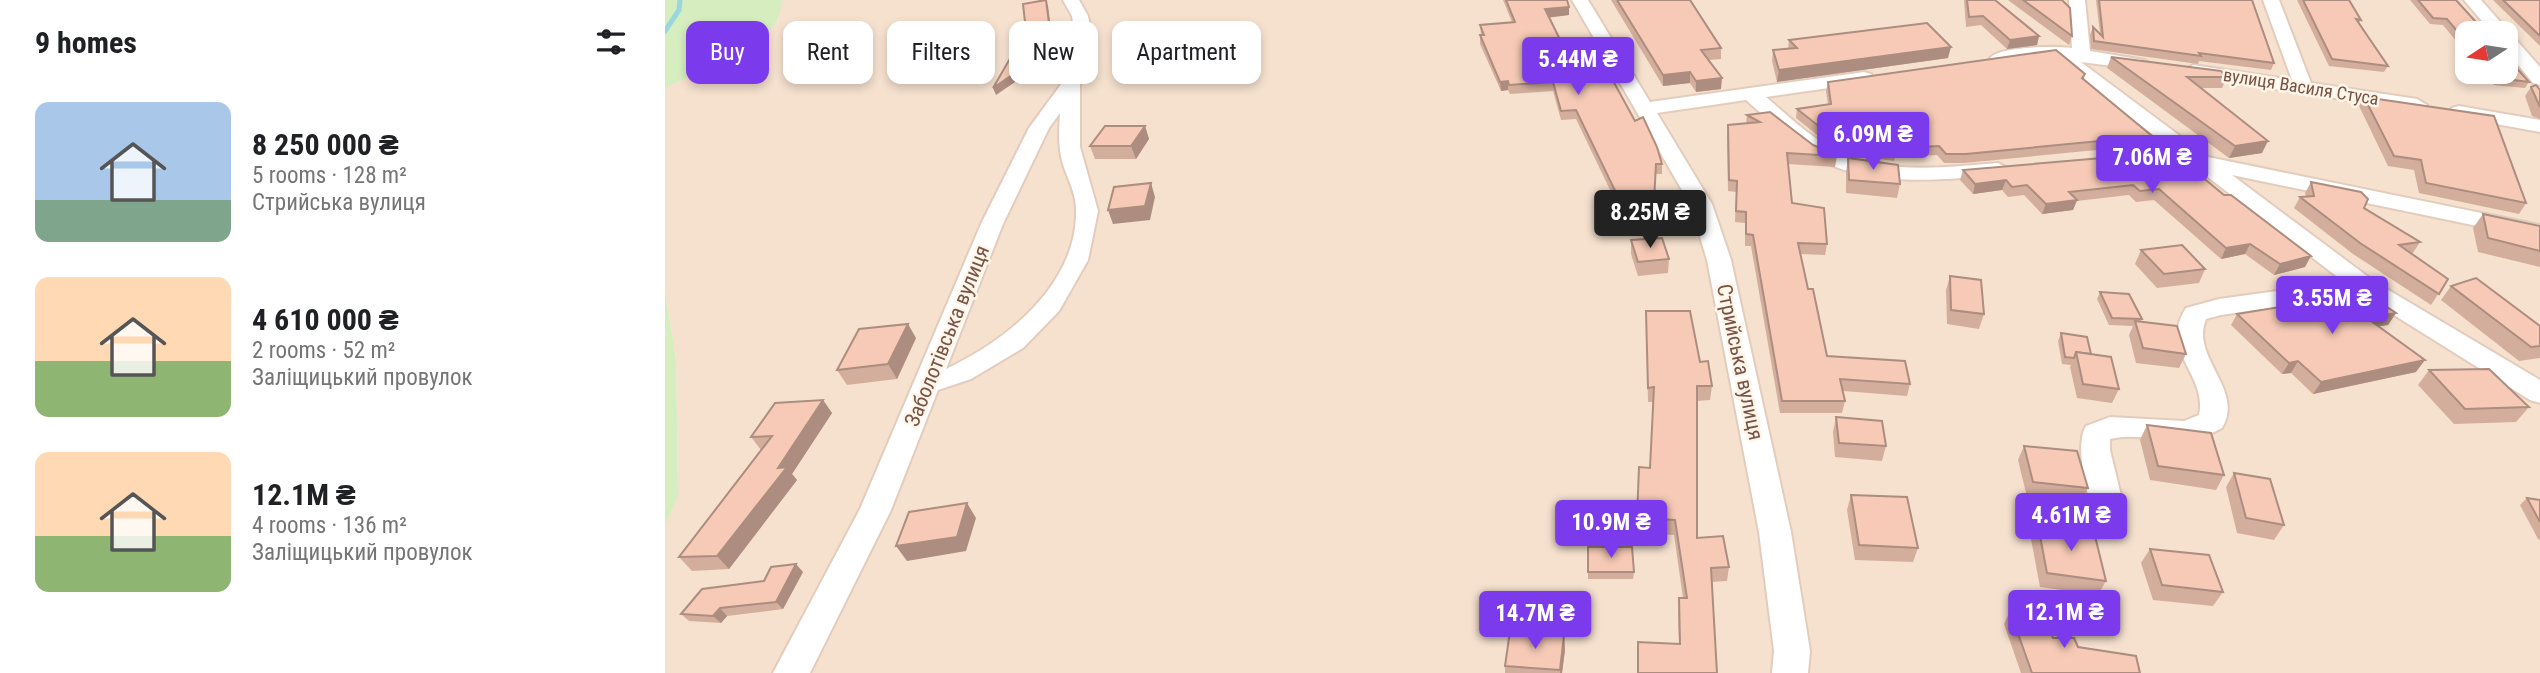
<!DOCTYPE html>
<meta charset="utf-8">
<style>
:root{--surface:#fff;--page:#f2f2f2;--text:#202124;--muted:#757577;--accent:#7c3aed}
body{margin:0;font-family:"Roboto Condensed",sans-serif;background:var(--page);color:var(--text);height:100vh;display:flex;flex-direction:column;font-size:26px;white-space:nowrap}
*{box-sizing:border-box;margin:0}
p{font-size:23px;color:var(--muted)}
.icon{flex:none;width:38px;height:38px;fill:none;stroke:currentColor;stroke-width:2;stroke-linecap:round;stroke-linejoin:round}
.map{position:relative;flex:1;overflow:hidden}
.drawer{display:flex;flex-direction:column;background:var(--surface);width:665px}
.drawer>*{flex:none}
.top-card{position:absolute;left:21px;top:21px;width:665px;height:63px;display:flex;gap:14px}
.needle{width:46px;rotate:258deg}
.controls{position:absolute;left:1790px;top:21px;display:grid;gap:14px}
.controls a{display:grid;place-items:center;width:63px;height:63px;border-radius:14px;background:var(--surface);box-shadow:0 4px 10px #0003;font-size:35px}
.price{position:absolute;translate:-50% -60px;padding:0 16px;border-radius:7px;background:var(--accent);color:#fff;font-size:23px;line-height:46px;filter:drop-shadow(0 2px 4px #0008)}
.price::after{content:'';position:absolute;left:50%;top:42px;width:21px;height:16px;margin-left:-10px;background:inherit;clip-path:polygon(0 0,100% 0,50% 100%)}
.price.selected{background:#222;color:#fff}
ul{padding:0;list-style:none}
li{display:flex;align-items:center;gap:21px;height:175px;padding:0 35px}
li span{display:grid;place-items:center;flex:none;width:196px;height:140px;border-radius:14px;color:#555}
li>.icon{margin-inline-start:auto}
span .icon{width:84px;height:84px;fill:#fffc;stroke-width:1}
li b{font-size:30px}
h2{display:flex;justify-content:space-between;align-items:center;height:84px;padding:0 35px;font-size:30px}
.chip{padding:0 24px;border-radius:14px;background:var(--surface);box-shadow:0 4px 10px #0003;font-size:24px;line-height:63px}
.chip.selected{background:var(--accent);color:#fff}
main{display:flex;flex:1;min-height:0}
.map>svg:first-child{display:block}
</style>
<main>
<section class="drawer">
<h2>9 homes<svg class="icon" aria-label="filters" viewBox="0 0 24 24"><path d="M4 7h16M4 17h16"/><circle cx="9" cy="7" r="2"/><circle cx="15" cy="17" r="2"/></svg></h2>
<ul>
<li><span style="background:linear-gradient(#a9c7e8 70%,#7fa58c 0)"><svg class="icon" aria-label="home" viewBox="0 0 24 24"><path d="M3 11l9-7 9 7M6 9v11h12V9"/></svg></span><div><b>8 250 000 ₴</b><p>5 rooms · 128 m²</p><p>Стрийська вулиця</p></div></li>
<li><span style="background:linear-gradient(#ffd9b3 60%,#8fb573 0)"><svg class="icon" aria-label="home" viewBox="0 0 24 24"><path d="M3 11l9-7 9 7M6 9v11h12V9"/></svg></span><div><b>4 610 000 ₴</b><p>2 rooms · 52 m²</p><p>Заліщицький провулок</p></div></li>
<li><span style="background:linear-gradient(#ffd9b3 60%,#8fb573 0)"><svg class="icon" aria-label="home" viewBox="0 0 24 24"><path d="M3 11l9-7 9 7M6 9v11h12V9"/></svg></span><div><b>12.1M ₴</b><p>4 rooms · 136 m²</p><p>Заліщицький провулок</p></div></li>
</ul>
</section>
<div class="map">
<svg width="1875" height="673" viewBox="0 0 1875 673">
<rect width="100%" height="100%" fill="#fef0e1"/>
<path fill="#f6e1cf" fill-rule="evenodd" d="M117,0H1875V673H0V525L13,496L11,359L0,291V88L51,64L113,21ZM1802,33H1841V72H1802Z"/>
<g fill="#d5edbf">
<path d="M0,0H117C116,7 115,16 112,21C94,48 30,74 0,88Z"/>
<path d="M0,291L11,359L13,496L0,525Z"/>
</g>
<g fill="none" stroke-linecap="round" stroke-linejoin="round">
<path stroke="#99d7dc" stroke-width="5" d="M0,31L14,10L15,0"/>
<defs>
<g id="minor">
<path d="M398,0H414L423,16L430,49L426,68L415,84V147L433,211L423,260L394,311L358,348L306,379L273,390L226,510L145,673H108L195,509L316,224L364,128L408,68L412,49L407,16ZM395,113C394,129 393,145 397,161C401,176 410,190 411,207C414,283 343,340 281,369L338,224L384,128Z"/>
<path d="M907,0H923L985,102L1199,72L1206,74L1208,78L1206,82L1101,97C1124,117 1147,139 1174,152C1221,175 1283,167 1333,163L1344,169C1336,180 1311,177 1298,178C1252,181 1198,183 1156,160C1128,144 1105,121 1081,100L992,113L1047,204L1066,260L1126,532L1145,651L1143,673H1107L1109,651L1094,532L1042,260L1025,204Z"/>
<path d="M1404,0H1420L1425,51L1479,60L1488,65L1479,70L1416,62L1543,157L1875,225V239L1567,175L1710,282L1875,380V403L1865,400L1697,295L1556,315L1541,319C1525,358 1580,389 1557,428C1511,454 1488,430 1445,439V450L1460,512L1455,521L1444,524L1433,521C1422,501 1409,445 1421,426L1445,417L1519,421L1534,415C1543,375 1493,351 1521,308L1554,299L1679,282L1387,57L1328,62L1325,58C1335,46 1390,46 1407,48Z"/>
<path d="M1598,0H1614L1646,83L1752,99L1762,105L1752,111L1521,75L1519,71L1528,65L1627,80Z"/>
<path d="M1799,0H1816L1875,67V85L1868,83L1841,50V33H1827Z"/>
<path d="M1794,106L1875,120V132L1787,116L1784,112L1787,108Z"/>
</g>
</defs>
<use href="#minor" stroke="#e3ccbc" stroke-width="4"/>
<use href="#minor" fill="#fff" fill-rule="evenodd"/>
</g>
<g fill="#d4ae9d">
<path d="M838,0H902L904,15L884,17L904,58L970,121L997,164V174H991L987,229L966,225V215H957L911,119L896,120L888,91L845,94L843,90L836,91L815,44V35H816L815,25L847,22Z"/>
<path d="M946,0H1025L1056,48V59L1044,60L1056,89L1031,92L1025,83L998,86Z"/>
<path d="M1299,0H1330L1374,36L1372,45L1342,49L1316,25L1301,27Z"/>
<path d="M1343,0H1397L1407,36L1404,45Z"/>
<path d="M1431,0H1587L1609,63L1606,70L1534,61L1533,64L1426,49L1425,35L1428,27L1435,33Z"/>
<path d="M1632,0H1684L1696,20L1694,23L1723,66L1719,72L1664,66Z"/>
<path d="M1745,0H1791L1802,33V54L1778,25L1765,24Z"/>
<path d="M1828,0H1875V46Z"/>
<path d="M1124,40L1283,58L1112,82L1107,61L1108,50L1123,49Z"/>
<path d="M1446,57L1562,77L1557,88H1537L1597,153L1564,158L1442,68Z"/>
<path d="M1818,72H1841L1864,82L1860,88L1829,85Z"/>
<path d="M1420,74L1419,79L1487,136L1483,145L1299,163H1279L1272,155L1230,157L1229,161L1194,156L1163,144L1131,118L1132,109L1163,105L1161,91L1163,82Z"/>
<path d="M1866,87L1875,90V119L1867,116L1860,96Z"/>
<path d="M1699,97L1861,203L1854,214L1754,193L1749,170L1723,166L1694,106Z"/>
<path d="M1082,115L1172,156L1170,167L1123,164L1127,203L1162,244L1160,255L1136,254L1143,289L1162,356L1245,384L1242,396L1178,391L1180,401L1177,413H1115L1086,246H1080V223L1070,222L1071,192L1063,191L1062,136L1063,125L1081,124Z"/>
<path d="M480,126L484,139L471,159H430L425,146Z"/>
<path d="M1507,152L1640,267L1609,275L1580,254L1556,259L1489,200L1471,202L1464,195L1412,201L1408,210L1377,214L1359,195L1343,197L1337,190L1308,194L1295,180L1298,170Z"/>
<path d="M1183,158L1235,184L1232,198L1181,193V172Z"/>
<path d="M1646,182L1699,208L1755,242L1748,253H1746L1783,279L1766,305L1688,254L1629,208L1635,197H1641L1640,193Z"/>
<path d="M1818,214L1875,226V267L1813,252L1808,228Z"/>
<path d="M966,240L1004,259L1003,273L973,276L966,254Z"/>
<path d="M1476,250L1540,269L1534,283L1492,288L1470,264Z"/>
<path d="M1285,276L1319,314L1314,329L1282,324L1281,290Z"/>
<path d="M1786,286L1875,326V358L1854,361L1776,300Z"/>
<path d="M1435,292L1477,319L1476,321L1521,354L1514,368L1471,363L1464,335L1468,326L1444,325L1432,299Z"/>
<path d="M981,311L1035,362L1047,386L1045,400L1032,401V538L1064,567L1062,581L1046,582L1052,673L1014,644L1013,612L1014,598H1018L1009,535L971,533L974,467L985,468L988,402H983Z"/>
<path d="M1731,313L1723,325L1714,326L1751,372L1648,394L1626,373L1617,374L1566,325L1572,314Z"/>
<path d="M1396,333L1426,354L1454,389L1447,403L1412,398L1405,367L1406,365L1397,364L1393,341Z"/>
<path d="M251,338L232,379L182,385L172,370Z"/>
<path d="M1764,370L1864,407L1851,422L1789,424L1753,385Z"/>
<path d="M158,400L167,413L127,474L132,480L64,569L27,571L14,557L96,450L86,437Z"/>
<path d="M1171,417L1221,446L1217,461L1170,457L1168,432Z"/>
<path d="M1482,425L1559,475L1551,490L1485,480L1475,440Z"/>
<path d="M1359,446L1423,488L1416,502L1362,497L1353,460Z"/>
<path d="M1569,473L1619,525L1609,540L1572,533L1561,487Z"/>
<path d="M1186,495L1253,548L1248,562L1190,560L1182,510Z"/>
<path d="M1862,498L1875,500V540L1873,539L1855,505Z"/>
<path d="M1373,525L1441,581L1433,595L1375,587L1366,539Z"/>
<path d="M923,547L969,572L968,579H923Z"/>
<path d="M1485,549L1558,592L1548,606L1488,600L1476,563Z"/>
<path d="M138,572L118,609L62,616L56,623L24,621L16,614L99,581Z"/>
<path d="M1345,611L1388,638L1475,673H1356L1339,624Z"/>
<path d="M899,635L900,650L897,673H840V666Z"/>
</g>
<g fill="#ac8d7f">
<path d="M381,0L383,6L387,37L372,67L331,95L328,88Z"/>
<path d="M904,7V15L881,18L880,9Z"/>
<path d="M1374,36L1372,45L1342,49L1345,40Z"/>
<path d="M1286,47L1283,58L1112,82L1114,70Z"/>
<path d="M1025,72V83L998,86V75Z"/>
<path d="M1057,78L1056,89L1031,92V81Z"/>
<path d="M843,81V90L836,91L835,82Z"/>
<path d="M480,126L484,139L471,159L466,146Z"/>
<path d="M1603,141L1597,153L1564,158L1570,146Z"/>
<path d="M1341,180L1337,190L1308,194L1310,184Z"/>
<path d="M486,183L490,197L485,220L448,224L443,210Z"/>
<path d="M1412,200L1408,210L1377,214L1381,204Z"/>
<path d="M1585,244L1580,254L1556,259L1561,248Z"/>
<path d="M1646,256L1640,267L1609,275L1615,264Z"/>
<path d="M1731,313L1723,325L1695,329L1702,318Z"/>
<path d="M243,324L251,338L232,379L223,364Z"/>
<path d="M1760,360L1751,372L1648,394L1656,382Z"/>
<path d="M1633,361L1626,373L1617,374L1624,363Z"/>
<path d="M158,400L167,413L127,474L132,480L64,569L52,556Z"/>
<path d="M302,503L311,518L301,551L242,561L231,546Z"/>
<path d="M131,564L138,572L118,609L111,602Z"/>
<path d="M55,608L62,616L56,623L48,616Z"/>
<path d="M899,635L900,650L897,673H895Z"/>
</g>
<g fill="#f6cab6" stroke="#ac8d7f" stroke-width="2">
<path d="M381,0L385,31L369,60L328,88L361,31L358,4Z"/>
<path d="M841,0H902L904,7L880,9L904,58L934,55L970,121L978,117L992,147L997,164H991L988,219L966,215L967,205H957L911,110L896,111L888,82L844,85L843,81L835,82L815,35H819L815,25L850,22Z"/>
<path d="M952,0H1025L1056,48L1036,50L1057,78L1031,81L1025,72L998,75Z"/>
<path d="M1302,0H1330L1374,36L1345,40L1318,16L1304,17Z"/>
<path d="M1358,0H1397L1405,8L1407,36Z"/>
<path d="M1434,0H1587L1609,63L1534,53L1536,56L1429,41L1428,27L1438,37Z"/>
<path d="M1638,0H1684L1696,20L1691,19L1723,66L1667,59Z"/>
<path d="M1753,0H1791L1821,33H1802V43L1782,19L1768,18Z"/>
<path d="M1838,0H1875V36Z"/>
<path d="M1262,23L1286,47L1114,70L1108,50L1132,48L1124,40Z"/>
<path d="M1391,50L1420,74L1417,78L1487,136L1301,154H1281L1274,146L1230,148L1231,152L1195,147L1165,135L1132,109L1166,104L1163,82Z"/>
<path d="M1841,56L1864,82L1833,78L1827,72H1841Z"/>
<path d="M1446,57L1556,71L1562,77H1522L1603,141L1570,146Z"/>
<path d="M1871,85L1875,90V107L1866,87Z"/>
<path d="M1699,97L1829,116L1861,203L1761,183L1756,160L1729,156Z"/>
<path d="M1105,112L1148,145L1172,156L1122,153L1127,203L1159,208L1162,244L1133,243L1143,289H1148L1162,356L1240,361L1245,384L1175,379L1180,401H1117L1088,235L1081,234V212L1071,211L1072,181L1064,180L1063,125L1095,122L1082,115Z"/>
<path d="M440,126H480L466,146H425Z"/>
<path d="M1507,152L1559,195H1566L1646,256L1615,264L1585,244L1561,248L1494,189L1475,191L1468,185L1404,192L1412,200L1381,204L1362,185L1347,187L1341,180L1310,184L1298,170Z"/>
<path d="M1183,158L1233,165L1235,184L1184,180Z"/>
<path d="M1646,182L1696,192L1703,199L1699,208L1755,242L1734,245L1783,279L1774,294L1695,243L1635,197L1649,196Z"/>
<path d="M486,183L480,206L443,210L449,187Z"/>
<path d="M1818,214L1875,226V251L1823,238Z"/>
<path d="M997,238L1004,259L973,262L966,240Z"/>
<path d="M1517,245L1540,269L1499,274L1476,250Z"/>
<path d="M1285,276L1316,280L1319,314L1286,310Z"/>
<path d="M1811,278L1875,326V346L1866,347L1786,286Z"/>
<path d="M1435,292L1464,294L1477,319L1447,318Z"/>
<path d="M1701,293L1731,313L1702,318L1760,360L1656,382L1633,361L1624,363L1572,314Z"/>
<path d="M981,311H1025L1035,362L1043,361L1047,386H1032V538L1058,536L1064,567L1046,568L1052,673H973V642L1015,644L1014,598H1022L1010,520L972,518L974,467L985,468L989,387L983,388Z"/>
<path d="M1470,321L1512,326L1521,354L1478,348Z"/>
<path d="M243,324L223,364L172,370L194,329Z"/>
<path d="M1396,333L1422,337L1426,354L1411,352L1409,358L1400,357Z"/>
<path d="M1411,352L1446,357L1454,389L1418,384Z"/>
<path d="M1824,369L1864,407L1800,409L1764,370Z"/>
<path d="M158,400L113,468L122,467L52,556L14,557L107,436L86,437L110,403Z"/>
<path d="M1171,417L1217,421L1221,446L1174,443Z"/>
<path d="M1482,425L1546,433L1559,475L1493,466Z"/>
<path d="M1359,446L1412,451L1423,488L1368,482Z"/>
<path d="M1569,473L1605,479L1619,525L1581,518Z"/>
<path d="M1186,495L1242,497L1253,548L1194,545Z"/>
<path d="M1862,498L1875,500V522Z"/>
<path d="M302,503L292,537L231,546L244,512Z"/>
<path d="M1373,525L1429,532L1441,581L1382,573Z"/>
<path d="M923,547H967L969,572H923Z"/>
<path d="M1485,549L1544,555L1558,592L1497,585Z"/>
<path d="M131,564L111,602L55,608L48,616L16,614L37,589L99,581L106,567Z"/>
<path d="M1345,611H1378L1388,638H1409L1413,647L1471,656L1475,673H1367Z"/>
<path d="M845,631L899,635L895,670L840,666Z"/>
</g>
<g text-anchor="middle" stroke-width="5" stroke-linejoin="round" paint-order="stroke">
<g font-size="18" fill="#785346" stroke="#fff5e9">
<text transform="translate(1636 87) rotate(9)" y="6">вулиця Василя Стуса</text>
</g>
<g font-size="21" fill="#785346" stroke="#fff5e9">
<text transform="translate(282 336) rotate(-68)" y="7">Заболотівська вулиця</text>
<text transform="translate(1075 362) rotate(78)" y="7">Стрийська вулиця</text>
</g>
</g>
</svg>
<div class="controls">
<a><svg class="needle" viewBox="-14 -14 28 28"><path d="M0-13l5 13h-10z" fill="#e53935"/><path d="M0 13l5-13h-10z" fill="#757577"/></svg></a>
</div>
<b class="price" style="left:913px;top:97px">5.44M ₴</b>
<b class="price" style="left:1208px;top:172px">6.09M ₴</b>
<b class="price" style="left:1487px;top:195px">7.06M ₴</b>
<b class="price selected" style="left:985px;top:250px">8.25M ₴</b>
<b class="price" style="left:1667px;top:336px">3.55M ₴</b>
<b class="price" style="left:1406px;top:553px">4.61M ₴</b>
<b class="price" style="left:946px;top:560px">10.9M ₴</b>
<b class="price" style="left:1399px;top:650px">12.1M ₴</b>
<b class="price" style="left:870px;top:651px">14.7M ₴</b>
<div class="top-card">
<a class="chip selected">Buy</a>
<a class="chip">Rent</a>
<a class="chip">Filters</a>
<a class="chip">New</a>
<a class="chip">Apartment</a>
</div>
</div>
</main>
